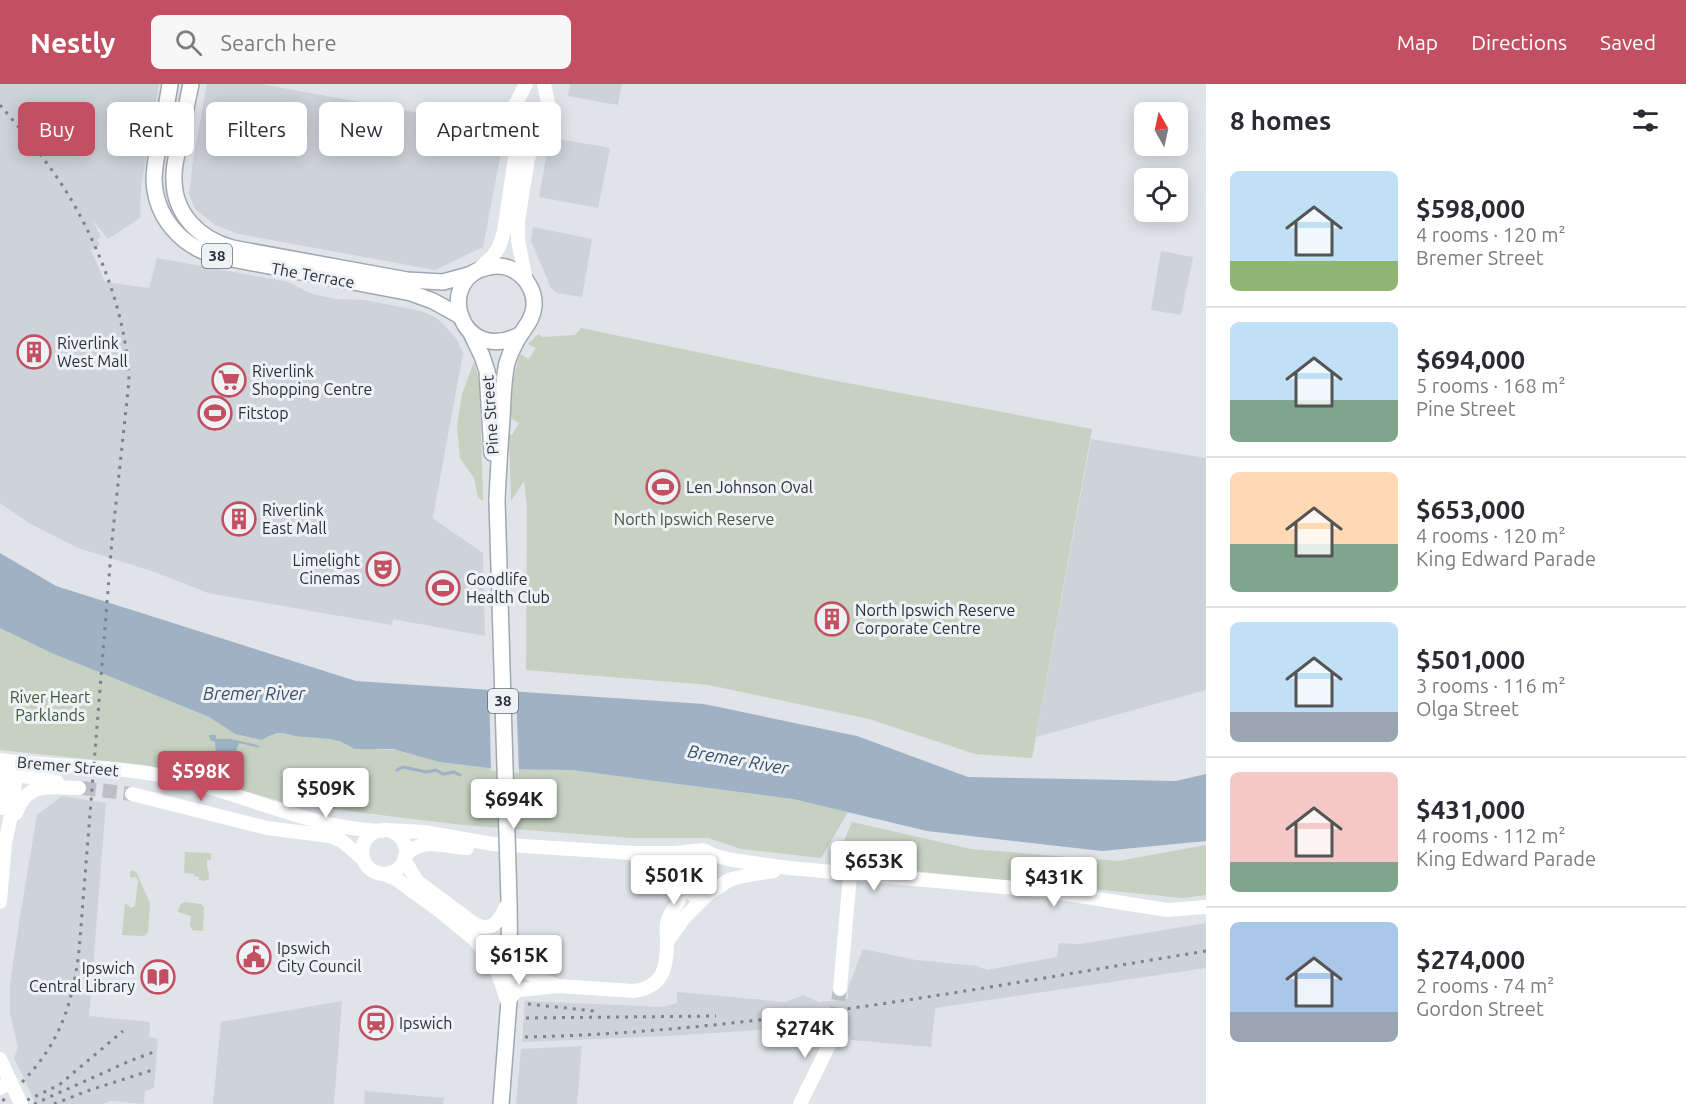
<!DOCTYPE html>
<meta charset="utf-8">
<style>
:root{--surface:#fff;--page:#f7f7f7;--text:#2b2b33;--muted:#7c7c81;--line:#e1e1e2;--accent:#c25062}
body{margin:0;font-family:Ubuntu,sans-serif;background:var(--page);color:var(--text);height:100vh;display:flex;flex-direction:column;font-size:22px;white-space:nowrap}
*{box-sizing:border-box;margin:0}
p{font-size:20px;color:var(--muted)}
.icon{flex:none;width:33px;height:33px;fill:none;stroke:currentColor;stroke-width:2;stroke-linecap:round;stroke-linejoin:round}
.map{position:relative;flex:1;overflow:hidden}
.side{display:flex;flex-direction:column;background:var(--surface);width:480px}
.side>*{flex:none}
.top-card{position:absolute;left:18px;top:18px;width:570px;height:54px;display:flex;gap:12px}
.needle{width:39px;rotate:351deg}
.controls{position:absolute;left:1134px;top:18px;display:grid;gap:12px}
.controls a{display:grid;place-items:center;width:54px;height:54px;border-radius:9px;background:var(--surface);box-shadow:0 3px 15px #0003;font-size:30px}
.price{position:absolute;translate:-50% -51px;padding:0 14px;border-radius:6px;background:#fff;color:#222;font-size:20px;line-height:39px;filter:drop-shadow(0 2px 3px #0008)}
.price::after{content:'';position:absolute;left:50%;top:36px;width:18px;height:14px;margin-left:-9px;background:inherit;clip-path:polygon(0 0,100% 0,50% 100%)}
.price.selected{background:var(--accent);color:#fff}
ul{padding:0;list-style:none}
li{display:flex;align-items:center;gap:18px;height:150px;padding:0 24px}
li+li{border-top:2px solid var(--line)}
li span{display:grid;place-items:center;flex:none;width:168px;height:120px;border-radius:9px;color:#555}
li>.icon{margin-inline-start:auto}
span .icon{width:72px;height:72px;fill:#fffc;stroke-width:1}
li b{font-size:26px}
h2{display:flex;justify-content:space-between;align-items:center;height:72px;padding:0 24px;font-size:26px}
.chip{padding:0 21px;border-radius:9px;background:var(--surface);box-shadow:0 3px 15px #0003;font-size:21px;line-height:54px}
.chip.selected{background:var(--accent);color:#fff}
header{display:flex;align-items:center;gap:36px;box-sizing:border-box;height:84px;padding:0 30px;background:var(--accent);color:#fff}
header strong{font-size:28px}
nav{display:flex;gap:33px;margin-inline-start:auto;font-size:21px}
.search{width:420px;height:54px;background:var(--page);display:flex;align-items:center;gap:15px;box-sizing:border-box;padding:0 21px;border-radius:9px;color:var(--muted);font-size:22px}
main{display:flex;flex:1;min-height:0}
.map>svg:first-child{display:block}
</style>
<header>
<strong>Nestly</strong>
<div class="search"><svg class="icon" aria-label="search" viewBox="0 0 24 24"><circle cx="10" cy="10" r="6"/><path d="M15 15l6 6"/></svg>Search here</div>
<nav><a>Map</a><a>Directions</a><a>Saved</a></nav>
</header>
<main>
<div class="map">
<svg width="1206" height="1020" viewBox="0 0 1206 1020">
<rect width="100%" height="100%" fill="#e0e3e8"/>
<g fill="#ced2d9">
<path d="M0,0H159L141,103L140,134L108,155L92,135L101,153L97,155L100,161L91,166L105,198L149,204L157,174L289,198L309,209L335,215L364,216L421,227L437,234L456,254L463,269L433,433L435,436L483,469L485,552L393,535L392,541L208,509L155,488L78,464L29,439L0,419Z"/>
<path d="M207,0H261L502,44L503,58L483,163L435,186L239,150L215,141L195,125L189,110L193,76Z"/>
<path d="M570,0H622L618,21L568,12Z"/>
<path d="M559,55L610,64L598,124L539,113L548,63L550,59Z"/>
<path d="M533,143L592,155L582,213L557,209L551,204L531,157Z"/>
<path d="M1161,167L1193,173L1181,231L1151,226Z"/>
<path d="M1091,355L1206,374V606L1036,653Z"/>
<path d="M62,712L106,719L89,932L150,938L149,953L158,955L154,1004L145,1007L144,1020L110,1017L104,1020H36L14,974L18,964L10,929V900L20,833L37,731Z"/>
<path d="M1206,839V884L935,924L931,963L851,956L847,947L845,930L798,936L788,940L783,946H759L667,952L522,958L525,917L663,923L677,919V908L786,918L803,911L819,918L848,915V904L863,865L916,876L977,882L987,886L1057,873L1059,859L1080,860Z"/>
<path d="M342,917L334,1020H213L221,938Z"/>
<path d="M582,962L577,1020H516L521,965Z"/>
<path d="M365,1007L444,1014L443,1020H364Z"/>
</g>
<g fill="#c6d1c2">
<path d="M581,244L831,296L1092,345L1032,674L975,670L869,635L709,601L526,586L527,424L524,397L511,417L509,350L512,351L519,339L510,334L513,295L520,270L529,275L536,264L528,260L538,250L543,253L575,251Z"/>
<path d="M474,278L479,296L480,312L483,417L478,413L474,394L460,374L457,342L462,310Z"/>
<path d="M0,543L81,581L209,633L235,650L262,656L273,651L282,649L295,652L323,654L343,658L350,664L396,666L439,678L497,685L571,686L793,715L848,728L821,774L741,765L708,754H631L464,741L396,733L283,718L183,689L144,681L0,666Z"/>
<path d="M852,738L971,765L1118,777L1206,761V811L1182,814L835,779Z"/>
<path d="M184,768L211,769V776H207V784L209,788V795L204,797L199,796V793L194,792V790L184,789L185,771Z"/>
<path d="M132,786L136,788L150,819L148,848L144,852L122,851L125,819L131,824L135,822L138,797L136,793L130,794V788Z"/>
<path d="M184,818L201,820L204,823L203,847L192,846L190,841L191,832L178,828L180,821Z"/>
</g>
<g fill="#9eb1c5">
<path d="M0,469L56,502L356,597L704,620L857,652L968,693L1176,697L1206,690V757L1102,767L927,747L793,715L571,686L497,685L439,678L393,665H356C349,664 345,658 338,657C324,653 309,654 295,652C290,651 285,649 281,649C274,649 268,653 262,656L235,650L209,633L52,569L0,544Z"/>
<path d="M209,651H216V655H231L257,661L260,664L239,659L236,667H231V671L236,672L237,675L233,678L219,676L218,673L216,672L215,658L210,656Z"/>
</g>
<path fill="#e0e3e8" d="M489,602L516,604L519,689L491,687Z"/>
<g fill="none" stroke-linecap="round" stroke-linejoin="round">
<path stroke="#9eb1c5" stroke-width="3" d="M397,686L403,683L426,688L436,686L443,690L454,688L460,691"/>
<g stroke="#bcbfc6" stroke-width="14" stroke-dasharray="14 7" stroke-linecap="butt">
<path d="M82,704L132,710"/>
<path d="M835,937L840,905"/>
</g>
<defs>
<g id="primary">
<path d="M170,0C167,20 163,39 159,59C157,71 154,83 154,95C155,133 181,162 216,172L411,209L433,217L460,232"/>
<path d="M191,0C187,18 184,36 180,54C178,68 173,82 174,95C174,131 200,155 232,164L407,196L443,198L472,190"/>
<path d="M471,249L482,272L487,287L492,369"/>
<path d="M497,417C498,389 500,362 502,334C503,316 503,297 507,279C509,272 512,265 516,258C522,246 533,237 534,222C535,208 527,194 515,187C507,182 498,181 489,183C433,193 460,284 521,250"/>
<path d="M501,1020L510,904L509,817"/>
</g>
</defs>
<use href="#primary" stroke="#a0a8b2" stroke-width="18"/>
<g stroke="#fff" stroke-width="14">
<path d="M515,36L530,40H544"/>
<path d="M477,187L493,172L499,163L504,147L518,54L513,25L526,0"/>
<path d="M526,197L518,156V136L528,75L535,57L549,30V23L544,0"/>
<path d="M0,676C59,684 120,681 177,695C245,710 310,744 381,747"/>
<path d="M0,688L57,698"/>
<path d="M132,710L267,744L330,752L342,757L363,775"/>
<path d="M3,724L7,681"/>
<path d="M16,729C28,696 50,704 79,704"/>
<path d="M386,746L424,748L493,760L632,769H676L703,766L716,772L732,776L789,784L1048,807L1167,826L1206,823"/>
<circle cx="384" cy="768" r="22"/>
<path d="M689,768C683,772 677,778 677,786C675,803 693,816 708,810C717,806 723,798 732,795C746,791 760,789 774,787"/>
<path d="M405,772C423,752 444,763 467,764"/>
<path d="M641,772L666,783L677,794"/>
<path d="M404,775L417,797L476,841C496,849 501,832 509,817"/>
<path d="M384,790L396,795L440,827L474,855L495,880L508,919"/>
<path d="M0,818L5,759L12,727L17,678"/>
<path d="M667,858L684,834L708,810"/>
<path d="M510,865C524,890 531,891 556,901"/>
<path d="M840,905L850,791"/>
<path d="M510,915L514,909L519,906L558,902L634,907C663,903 667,884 667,858C667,852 666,845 667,839C668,831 675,825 678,818C681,813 679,805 679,799"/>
<path d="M0,975L10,997L0,1004"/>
<path d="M800,1020L830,959L835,937"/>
</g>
<use href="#primary" stroke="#fff" stroke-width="15"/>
<g stroke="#7b8390" stroke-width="3" stroke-dasharray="3 6" stroke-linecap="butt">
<path d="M0,21C23,48 51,82 69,112C101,166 127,234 129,297L112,456L79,867C71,935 52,974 0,1019"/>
<path d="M528,920L594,927"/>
<path d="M526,934L716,932"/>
<path d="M525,953C754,948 980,904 1206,867"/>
<path d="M19,1020L59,1001L123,947"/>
<path d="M34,1020L132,976L157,967"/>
<path d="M54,1020L90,1006L156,985"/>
</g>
<defs>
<path id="primary-bridge" d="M497,417L509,817"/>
</defs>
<use href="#primary-bridge" stroke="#a0a8b2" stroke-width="18" stroke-linecap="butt"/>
<path stroke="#fff" stroke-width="14" d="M10,997L21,1020"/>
<use href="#primary-bridge" stroke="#fff" stroke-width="15"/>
</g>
<defs>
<symbol id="building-ring" viewBox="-11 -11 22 22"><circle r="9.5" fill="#eff2f5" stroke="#c25062" stroke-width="1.5"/><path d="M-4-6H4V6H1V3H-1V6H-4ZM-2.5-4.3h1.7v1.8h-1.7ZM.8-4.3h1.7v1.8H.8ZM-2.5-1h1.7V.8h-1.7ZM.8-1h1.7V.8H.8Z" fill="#c25062"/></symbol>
<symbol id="supermarket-ring" viewBox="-11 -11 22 22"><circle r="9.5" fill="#eff2f5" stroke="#c25062" stroke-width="1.5"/><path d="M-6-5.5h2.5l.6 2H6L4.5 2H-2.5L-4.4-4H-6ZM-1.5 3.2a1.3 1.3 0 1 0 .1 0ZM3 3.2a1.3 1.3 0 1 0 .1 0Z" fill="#c25062"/></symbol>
<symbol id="stadium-ring" viewBox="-11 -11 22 22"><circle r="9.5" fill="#eff2f5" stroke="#c25062" stroke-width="1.5"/><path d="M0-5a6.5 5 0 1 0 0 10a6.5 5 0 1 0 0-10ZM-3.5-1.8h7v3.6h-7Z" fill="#c25062"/></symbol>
<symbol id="theatre-ring" viewBox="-11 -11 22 22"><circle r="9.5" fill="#eff2f5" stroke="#c25062" stroke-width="1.5"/><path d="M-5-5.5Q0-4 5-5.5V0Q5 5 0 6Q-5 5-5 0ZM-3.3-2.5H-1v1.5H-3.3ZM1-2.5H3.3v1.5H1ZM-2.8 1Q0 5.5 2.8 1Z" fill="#c25062"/></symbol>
<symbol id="civic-ring" viewBox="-11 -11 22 22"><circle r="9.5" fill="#eff2f5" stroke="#c25062" stroke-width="1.5"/><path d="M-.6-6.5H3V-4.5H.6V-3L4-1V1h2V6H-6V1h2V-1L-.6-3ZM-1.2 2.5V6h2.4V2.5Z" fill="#c25062"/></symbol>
<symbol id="library-ring" viewBox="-11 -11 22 22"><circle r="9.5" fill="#eff2f5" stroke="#c25062" stroke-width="1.5"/><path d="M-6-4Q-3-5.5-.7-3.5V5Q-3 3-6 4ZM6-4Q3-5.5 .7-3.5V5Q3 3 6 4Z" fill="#c25062"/></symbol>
<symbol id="station-ring" viewBox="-11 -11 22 22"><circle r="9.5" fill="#eff2f5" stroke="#c25062" stroke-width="1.5"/><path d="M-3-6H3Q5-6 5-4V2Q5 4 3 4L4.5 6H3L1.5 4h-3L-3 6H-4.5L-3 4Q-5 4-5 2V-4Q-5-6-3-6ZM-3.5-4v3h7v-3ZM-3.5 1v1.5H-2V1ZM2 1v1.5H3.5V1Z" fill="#c25062"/></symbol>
</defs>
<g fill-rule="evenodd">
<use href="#building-ring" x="15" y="249" width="38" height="38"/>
<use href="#supermarket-ring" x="210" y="277" width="38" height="38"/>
<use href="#stadium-ring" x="196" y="310" width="38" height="38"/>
<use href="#stadium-ring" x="644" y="384" width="38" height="38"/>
<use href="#building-ring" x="220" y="416" width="38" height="38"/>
<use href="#theatre-ring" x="364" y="466" width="38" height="38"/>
<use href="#stadium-ring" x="424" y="485" width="38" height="38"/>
<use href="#building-ring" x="813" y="516" width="38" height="38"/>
<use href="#civic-ring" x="235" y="854" width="38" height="38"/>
<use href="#library-ring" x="139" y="874" width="38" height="38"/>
<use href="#station-ring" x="357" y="920" width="38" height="38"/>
</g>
<g text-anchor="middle" stroke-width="6" stroke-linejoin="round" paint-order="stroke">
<g fill="#eff2f5" stroke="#656b75" stroke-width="1.5">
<rect x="202" y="160" width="30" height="24" rx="4.5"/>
<rect x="488" y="605" width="30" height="24" rx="4.5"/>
</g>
<g font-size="15" font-weight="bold" fill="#2a313e">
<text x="217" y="177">38</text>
<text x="503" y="622">38</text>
</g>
<g font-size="16" fill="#2a313e" stroke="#eff2f5">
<text transform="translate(313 191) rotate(10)" y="6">The Terrace</text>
<text transform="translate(490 331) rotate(-94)" y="6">Pine Street</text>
<text transform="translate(68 682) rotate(5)" y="6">Bremer Street</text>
</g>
<g font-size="16" fill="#2a313e" stroke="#eff2f5" text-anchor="start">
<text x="57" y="265">Riverlink<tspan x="57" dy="18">West Mall</tspan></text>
<text x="252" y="293">Riverlink<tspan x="252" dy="18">Shopping Centre</tspan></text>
<text x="238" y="335">Fitstop</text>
<text x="686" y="409">Len Johnson Oval</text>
<text x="262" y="432">Riverlink<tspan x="262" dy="18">East Mall</tspan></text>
<text x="360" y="482" text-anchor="end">Limelight<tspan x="360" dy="18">Cinemas</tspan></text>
<text x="466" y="501">Goodlife<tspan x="466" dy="18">Health Club</tspan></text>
<text x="855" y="532">North Ipswich Reserve<tspan x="855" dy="18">Corporate Centre</tspan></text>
<text x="277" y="870">Ipswich<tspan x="277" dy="18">City Council</tspan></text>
<text x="135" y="890" text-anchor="end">Ipswich<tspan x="135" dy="18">Central Library</tspan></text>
<text x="399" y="945">Ipswich</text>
</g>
<g font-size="16" fill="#3f5839" stroke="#eff2f5">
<text x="694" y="441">North Ipswich Reserve</text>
<text x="50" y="619">River Heart<tspan x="50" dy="18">Parklands</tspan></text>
</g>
<g font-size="18" font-style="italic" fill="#38516e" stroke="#eff2f5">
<text x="254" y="616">Bremer River</text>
<text transform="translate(738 676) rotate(10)" y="6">Bremer River</text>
</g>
</g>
</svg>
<div class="controls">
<a><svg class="needle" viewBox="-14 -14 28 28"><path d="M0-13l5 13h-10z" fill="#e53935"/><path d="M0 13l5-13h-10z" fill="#7c7c81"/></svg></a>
<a><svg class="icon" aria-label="locate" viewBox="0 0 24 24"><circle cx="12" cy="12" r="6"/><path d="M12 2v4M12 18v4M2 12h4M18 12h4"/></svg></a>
</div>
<b class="price selected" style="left:201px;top:718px">$598K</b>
<b class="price" style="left:326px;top:735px">$509K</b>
<b class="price" style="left:514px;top:746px">$694K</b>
<b class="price" style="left:874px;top:808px">$653K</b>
<b class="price" style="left:674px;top:822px">$501K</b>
<b class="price" style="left:1054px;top:824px">$431K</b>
<b class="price" style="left:519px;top:902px">$615K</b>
<b class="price" style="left:805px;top:975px">$274K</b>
<div class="top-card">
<a class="chip selected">Buy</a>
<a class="chip">Rent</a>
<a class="chip">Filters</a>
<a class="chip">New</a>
<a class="chip">Apartment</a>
</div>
</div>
<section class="side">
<h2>8 homes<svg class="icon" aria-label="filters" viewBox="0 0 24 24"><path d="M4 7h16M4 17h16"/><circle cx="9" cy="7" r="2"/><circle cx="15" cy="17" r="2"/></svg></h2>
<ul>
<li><span style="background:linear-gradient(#bfe0f5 75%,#8fb573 0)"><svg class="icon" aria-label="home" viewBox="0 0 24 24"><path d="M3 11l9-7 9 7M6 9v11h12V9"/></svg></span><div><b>$598,000</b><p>4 rooms · 120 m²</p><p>Bremer Street</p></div></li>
<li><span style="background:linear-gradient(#bfe0f5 65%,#7fa58c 0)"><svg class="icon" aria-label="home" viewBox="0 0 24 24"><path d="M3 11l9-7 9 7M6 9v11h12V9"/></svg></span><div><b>$694,000</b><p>5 rooms · 168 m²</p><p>Pine Street</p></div></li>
<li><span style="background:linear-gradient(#ffd9b3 60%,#7fa58c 0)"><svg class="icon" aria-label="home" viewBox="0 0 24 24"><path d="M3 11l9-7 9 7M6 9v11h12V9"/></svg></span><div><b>$653,000</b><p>4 rooms · 120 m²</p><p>King Edward Parade</p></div></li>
<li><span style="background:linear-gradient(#bfe0f5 75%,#9aa5b1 0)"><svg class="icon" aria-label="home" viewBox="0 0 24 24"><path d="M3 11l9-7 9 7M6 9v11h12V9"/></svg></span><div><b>$501,000</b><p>3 rooms · 116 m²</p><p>Olga Street</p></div></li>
<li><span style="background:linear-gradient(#f6c9c9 75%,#7fa58c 0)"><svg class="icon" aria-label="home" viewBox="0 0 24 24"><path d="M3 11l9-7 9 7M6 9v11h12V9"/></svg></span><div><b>$431,000</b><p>4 rooms · 112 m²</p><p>King Edward Parade</p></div></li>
<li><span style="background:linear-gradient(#a9c7e8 75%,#9aa5b1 0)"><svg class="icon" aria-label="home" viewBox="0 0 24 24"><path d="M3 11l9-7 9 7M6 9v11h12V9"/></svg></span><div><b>$274,000</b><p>2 rooms · 74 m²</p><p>Gordon Street</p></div></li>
</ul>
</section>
</main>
